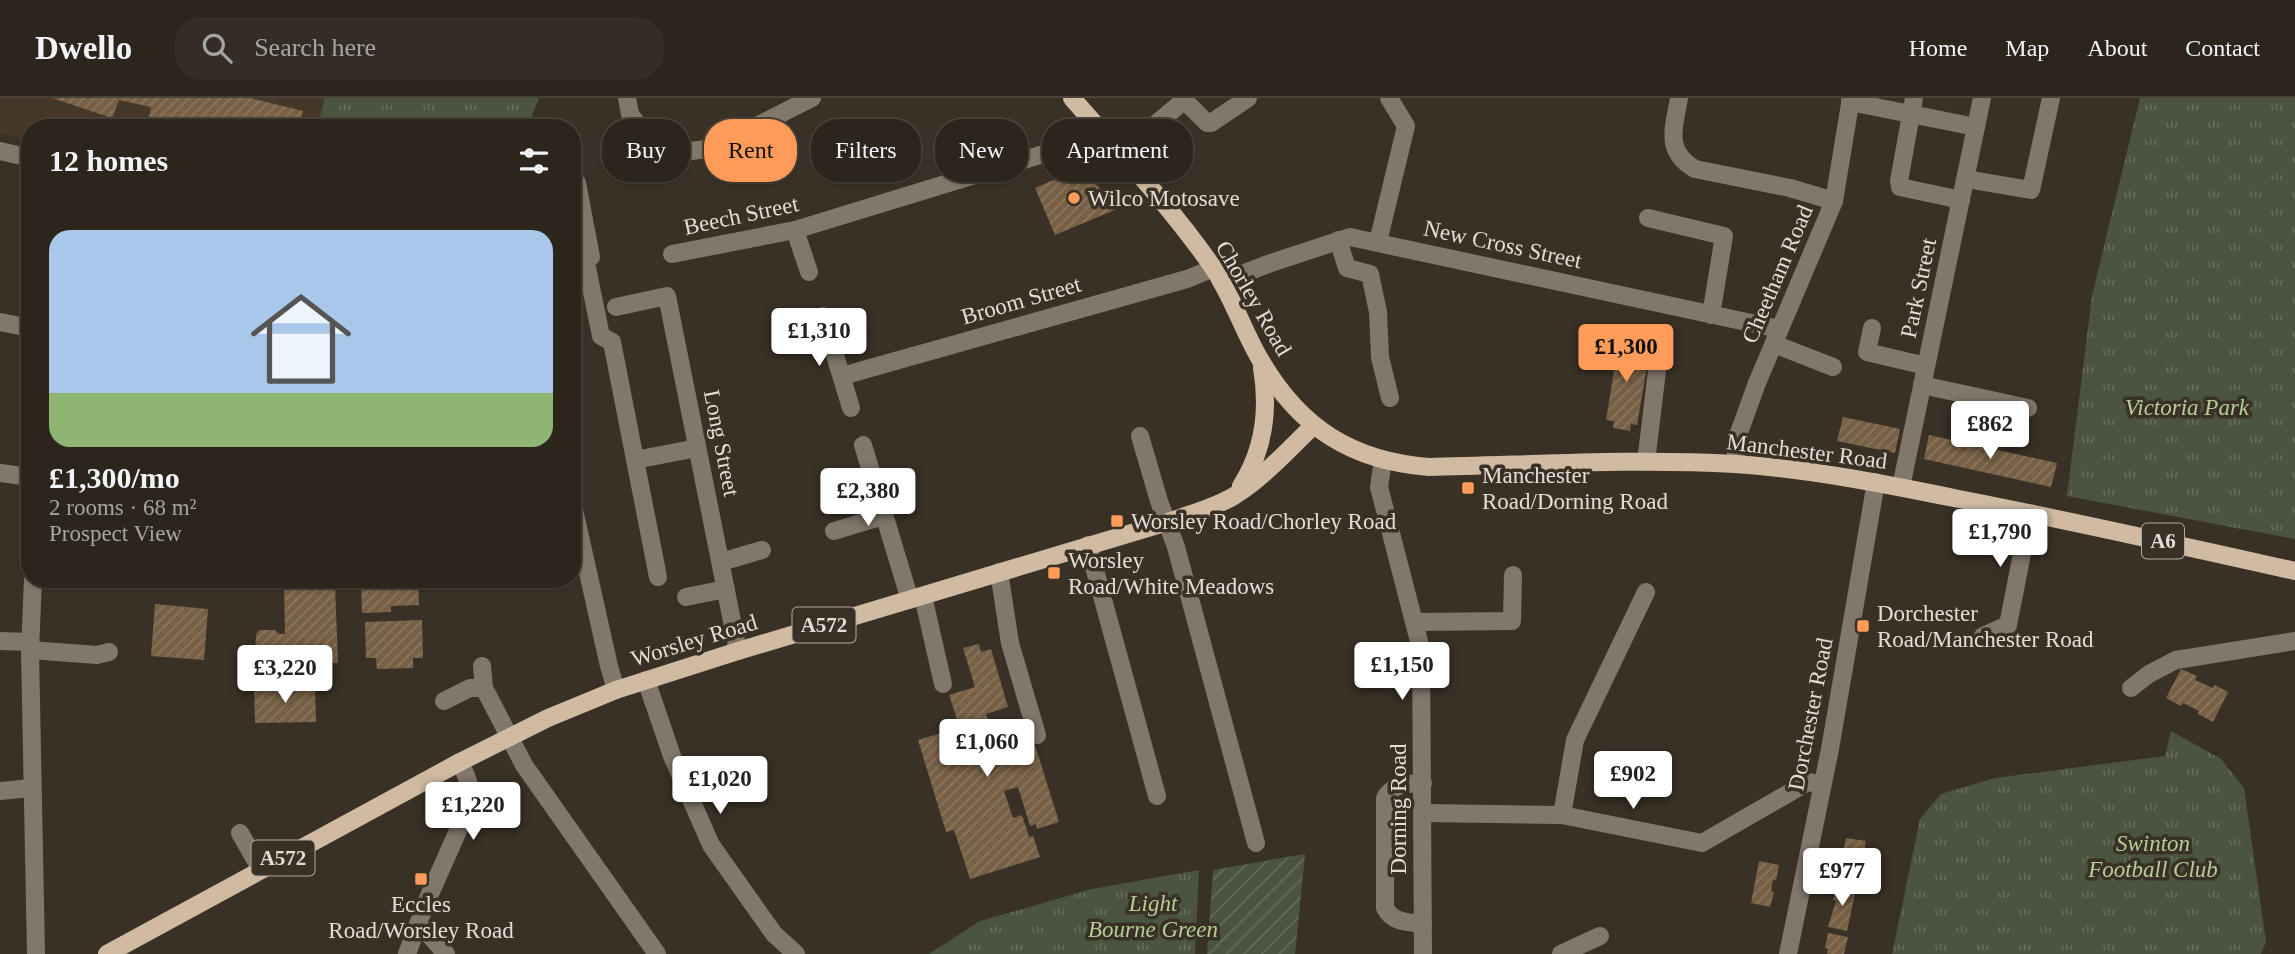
<!DOCTYPE html>
<meta charset="utf-8">
<style>
:root{--surface:#2c251c;--page:#342d25;--text:#f1f3f6;--muted:#a6a5a3;--line:#48423b;--accent:#fe9b59}
body{margin:0;font-family:Georgia,serif;background:var(--page);color:var(--text);height:100vh;display:flex;flex-direction:column;font-size:26px;white-space:nowrap}
*{box-sizing:border-box;margin:0}
p{font-size:23px;color:var(--muted)}
.icon{flex:none;width:38px;height:38px;fill:none;stroke:currentColor;stroke-width:2;stroke-linecap:round;stroke-linejoin:round}
.map{position:relative;flex:1;overflow:hidden}
.drawer{position:absolute;left:21px;top:21px;width:560px;height:469px;display:flex;flex-direction:column;background:var(--surface);border-radius:28px;box-shadow:0 2px 5px #0004,0 0 0 2px var(--line)}
.drawer>*{flex:none}
.hud{position:absolute;left:602px;top:21px;width:665px;height:63px;display:flex;gap:14px}
.price{position:absolute;translate:-50% -60px;padding:0 16px;border-radius:7px;background:#fff;color:#222;font-size:23px;line-height:46px;filter:drop-shadow(0 2px 4px #0008)}
.price::after{content:'';position:absolute;left:50%;top:42px;width:21px;height:16px;margin-left:-10px;background:inherit;clip-path:polygon(0 0,100% 0,50% 100%)}
.price.active{background:var(--accent);color:#111}
ul{padding:0;list-style:none}
li{display:grid;align-content:center;gap:14px;height:371px;padding:0 28px}
li span{display:grid;place-items:center;height:217px;border-radius:21px;color:#555}
li>.icon{margin-inline-start:auto}
span .icon{width:126px;height:126px;fill:#fffc;stroke-width:1}
li b{font-size:30px}
h2{display:flex;justify-content:space-between;align-items:center;height:84px;padding:0 28px;font-size:30px}
.pill{padding:0 24px;border-radius:28px;background:var(--surface);box-shadow:0 2px 5px #0004,0 0 0 2px var(--line);font-size:24px;line-height:63px}
.pill.active{background:var(--accent);color:#111}
header{display:flex;align-items:center;gap:42px;box-sizing:border-box;height:98px;padding:0 35px;background:var(--surface);border-bottom:2px solid var(--line)}
header strong{font-size:33px}
nav{display:flex;gap:38px;margin-inline-start:auto;font-size:24px}
.search{width:490px;height:63px;background:var(--page);display:flex;align-items:center;gap:18px;box-sizing:border-box;padding:0 24px;border-radius:28px;color:var(--muted);font-size:26px}
.map>svg:first-child{display:block}
</style>
<header>
<strong>Dwello</strong>
<div class="search"><svg class="icon" aria-label="search" viewBox="0 0 24 24"><circle cx="10" cy="10" r="6"/><path d="M15 15l6 6"/></svg>Search here</div>
<nav><a>Home</a><a>Map</a><a>About</a><a>Contact</a></nav>
</header>
<div class="map">
<svg width="2295" height="856" viewBox="0 0 2295 856">
<defs>
<pattern id="park-tufts" width="24" height="20" patternUnits="userSpaceOnUse" patternTransform="scale(1.75)"><rect width="24" height="20" fill="#4b543e"/><path d="M3 7l-1-3M5 7V3M7 7l1-3M15 17l-1-3M17 17v-4M19 17l1-3" fill="none" stroke="#656c59"/></pattern>
<pattern id="garden-furrows" width="10" height="10" patternUnits="userSpaceOnUse" patternTransform="scale(1.75)"><rect width="10" height="10" fill="#4b543e"/><path d="M-1 1l2-2M0 10L10 0M9 11l2-2" fill="none" stroke="#656c59"/></pattern>
<pattern id="building-hatch" width="6" height="6" patternUnits="userSpaceOnUse" patternTransform="scale(1.75)"><rect width="6" height="6" fill="#776045"/><path d="M-1 1l2-2M0 6l6-6M5 7l2-2" fill="none" stroke="#8a765f"/></pattern>
</defs>
<rect width="100%" height="100%" fill="#3a3126"/>
<path fill="#463828" d="M0,0H539L527,30H30V43L0,35Z"/>
<g fill="url(#park-tufts)">
<path d="M325,0H539L527,30H317Z"/>
<path d="M2140,0H2295V441L2067,398L2092,198Z"/>
<path d="M2171,633L2221,661L2244,690L2266,844L2261,856H1892L1920,721L1941,696L1995,680L2165,658Z"/>
<path d="M1199,772L1195,856H929L980,823L1092,791Z"/>
</g>
<path fill="url(#garden-furrows)" d="M1305,756L1295,856H1207L1213,772Z"/>
<g fill="url(#building-hatch)">
<path d="M52,0H250L303,13L299,30H147L151,9L119,2L112,20Z"/>
<path d="M1082,70L1117,111L1055,137L1035,90Z"/>
<path d="M1610,244L1650,251L1637,327L1631,326L1630,333L1613,330L1614,323L1606,322L1614,273L1605,271Z"/>
<path d="M1843,319L1900,331L1895,355L1837,343Z"/>
<path d="M1929,337L2057,365L2051,389L1924,361Z"/>
<path d="M361,481H418L419,507L391,508V514L362,515Z"/>
<path d="M305,483V488L335,487L338,565L286,567L285,560L280,561L274,568H261L255,558L256,537L259,532H275L279,536H285L284,484Z"/>
<path d="M155,506L208,511L204,562L151,558Z"/>
<path d="M422,522L423,560H413V570L377,571L376,560H366L365,524Z"/>
<path d="M979,546L981,554L991,551L1008,609L986,616L994,642L1001,640L1009,667L1012,666L1009,655L1035,647L1059,724L1037,731L1036,726L1030,728L1018,689L1004,693L1013,720L1022,717L1029,739L1033,738L1040,759L970,781L954,732L946,734L918,642L945,634L953,659L965,655L960,638L972,634L968,621L958,624L949,597L975,589L963,550Z"/>
<path d="M2181,571L2197,578L2195,582L2213,590L2215,587L2228,594L2213,624L2198,616L2199,613L2183,605L2181,608L2166,600Z"/>
<path d="M315,588L316,624L255,625L254,589Z"/>
<path d="M1846,740L1866,743L1858,785L1839,782L1846,755L1843,754Z"/>
<path d="M1759,763L1779,767L1776,782H1773L1771,793L1774,794L1770,809L1751,805Z"/>
<path d="M1836,787L1856,791L1847,833L1828,829L1836,803L1833,802Z"/>
<path d="M1828,835L1848,839L1844,856H1827L1828,851L1825,850Z"/>
</g>
<g fill="none" stroke-linecap="round" stroke-linejoin="round">
<g stroke="#82776b" stroke-width="18">
<path d="M627,0L630,16L650,43L691,53L713,50L812,0"/>
<path d="M1679,0C1674,30 1664,53 1695,71L1790,90L1834,103"/>
<path d="M1914,0L1899,83L1900,89L1961,102"/>
<path d="M1850,4L1976,29"/>
<path d="M0,53L30,60"/>
<path d="M1121,55L1181,5H1187L1207,25H1211L1248,0"/>
<path d="M1966,81L2031,92L2051,0"/>
<path d="M1648,120L1724,138L1711,217"/>
<path d="M795,132L809,174"/>
<path d="M1338,142L1347,170L1370,176L1378,214L1380,259L1390,300"/>
<path d="M1378,144L1406,28L1389,0"/>
<path d="M672,156L795,132L1076,46L1097,28"/>
<path d="M585,160L601,238L612,244L658,479"/>
<path d="M572,163L591,159L577,85"/>
<path d="M1221,184L1271,165L1350,139L1779,231"/>
<path d="M616,209L667,198L738,553"/>
<path d="M823,218L851,310"/>
<path d="M0,224L30,230"/>
<path d="M1872,230L1867,254L1926,268"/>
<path d="M1774,246L1833,269"/>
<path d="M842,278L1187,181L1214,170"/>
<path d="M1922,287L2028,310"/>
<path d="M1140,338L1159,403L1176,449L1256,745"/>
<path d="M863,347L910,502"/>
<path d="M635,362L697,350"/>
<path d="M1383,362L1379,389L1421,551L1423,856"/>
<path d="M1646,364L1657,273"/>
<path d="M1736,366V343L1757,285L1834,103L1851,0"/>
<path d="M0,375L30,379"/>
<path d="M1901,389L1982,0"/>
<path d="M572,403L609,568L616,592"/>
<path d="M834,433L884,418"/>
<path d="M1088,447L1157,698"/>
<path d="M721,464L762,452"/>
<path d="M999,474L1010,545L1037,637"/>
<path d="M33,481L30,552L36,856"/>
<path d="M923,498L943,586"/>
<path d="M686,499L726,491"/>
<path d="M1415,524L1512,523L1513,477"/>
<path d="M1983,538L2008,527L2030,415"/>
<path d="M0,543L30,544"/>
<path d="M30,552L97,557L109,554"/>
<path d="M482,568L484,590L524,667L657,856"/>
<path d="M646,582L672,658L711,747L774,836L796,856"/>
<path d="M2131,590L2149,576L2176,562L2295,543"/>
<path d="M444,603L470,590H484"/>
<path d="M0,693L31,690"/>
<path d="M1424,715L1562,717L1702,745L1808,684L1821,686"/>
<path d="M1562,717L1575,642L1646,494"/>
<path d="M240,735L261,772"/>
<path d="M419,825L446,856"/>
<path d="M1423,826C1408,824 1393,825 1385,810V700C1394,685 1407,686 1423,685"/>
<path d="M407,856L426,805L468,710C473,691 468,681 460,664"/>
<path d="M1561,856L1600,838"/>
<path d="M1788,856L1830,651L1876,384"/>
</g>
<g stroke="#d0bba2" stroke-width="18">
<path d="M1072,0C1120,55 1170,108 1212,168C1232,197 1243,233 1261,263C1300,330 1352,363 1429,369C1530,367 1633,360 1735,366C1810,371 1885,386 1959,401C2072,423 2183,448 2295,473"/>
<path d="M1241,388C1264,352 1269,311 1262,270"/>
<path d="M107,856L460,664L548,620L616,592L738,553L1168,424C1190,416 1214,410 1234,398C1264,379 1288,352 1313,328"/>
</g>
</g>
<g fill="#fe9b59" stroke="#3a3126" stroke-width="2.5">
<circle cx="1074" cy="100" r="7"/>
<rect x="1461" y="383" width="14" height="14" rx="3.5"/>
<rect x="1110" y="416" width="14" height="14" rx="3.5"/>
<rect x="1047" y="468" width="14" height="14" rx="3.5"/>
<rect x="1856" y="521" width="14" height="14" rx="3.5"/>
<rect x="414" y="774" width="14" height="14" rx="3.5"/>
</g>
<g text-anchor="middle" stroke-width="7" stroke-linejoin="round" paint-order="stroke">
<g fill="#3a3126" stroke="#b0a9a1" stroke-width="2">
<rect x="2142" y="425.5" width="42" height="35" rx="5"/>
<rect x="792.5" y="509.5" width="63" height="35" rx="5"/>
<rect x="251.5" y="742.5" width="63" height="35" rx="5"/>
</g>
<g font-size="21" font-weight="bold" fill="#e3ddd6">
<text x="2163" y="450">A6</text>
<text x="824" y="534">A572</text>
<text x="283" y="767">A572</text>
</g>
<g font-size="23" fill="#e3ddd6" stroke="#3a3126" text-anchor="start">
<text x="1088" y="108">Wilco Motosave</text>
<text x="1482" y="385">Manchester<tspan x="1482" dy="26">Road/Dorning Road</tspan></text>
<text x="1131" y="431">Worsley Road/Chorley Road</text>
<text x="1068" y="470">Worsley<tspan x="1068" dy="26">Road/White Meadows</tspan></text>
<text x="1877" y="523">Dorchester<tspan x="1877" dy="26">Road/Manchester Road</tspan></text>
<text x="421" y="814" text-anchor="middle">Eccles<tspan x="421" dy="26">Road/Worsley Road</tspan></text>
</g>
<g font-size="23" fill="#e3ddd6" stroke="#3a3126">
<text transform="translate(741 117) rotate(-12)" y="8">Beech Street</text>
<text transform="translate(1503 146) rotate(12)" y="8">New Cross Street</text>
<text transform="translate(1777 176) rotate(-67)" y="8">Cheetham Road</text>
<text transform="translate(1918 190) rotate(-78)" y="8">Park Street</text>
<text transform="translate(1254 200) rotate(60)" y="8">Chorley Road</text>
<text transform="translate(1021 202) rotate(-16)" y="8">Broom Street</text>
<text transform="translate(722 345) rotate(79)" y="8">Long Street</text>
<text transform="translate(1807 353) rotate(7)" y="8">Manchester Road</text>
<text transform="translate(694 542) rotate(-17)" y="8">Worsley Road</text>
<text transform="translate(1810 616) rotate(-79)" y="8">Dorchester Road</text>
<text transform="translate(1398 711) rotate(-90)" y="8">Dorning Road</text>
</g>
<g font-size="23" font-style="italic" fill="#b7cd95" stroke="#3a3126">
<text x="2187" y="317">Victoria Park</text>
<text x="2153" y="753">Swinton<tspan x="2153" dy="26">Football Club</tspan></text>
<text x="1153" y="813">Light<tspan x="1153" dy="26">Bourne Green</tspan></text>
</g>
</g>
</svg>
<b class="price" style="left:819px;top:270px">£1,310</b>
<b class="price active" style="left:1626px;top:286px">£1,300</b>
<b class="price" style="left:1990px;top:363px">£862</b>
<b class="price" style="left:868px;top:430px">£2,380</b>
<b class="price" style="left:2000px;top:471px">£1,790</b>
<b class="price" style="left:1402px;top:604px">£1,150</b>
<b class="price" style="left:285px;top:607px">£3,220</b>
<b class="price" style="left:987px;top:681px">£1,060</b>
<b class="price" style="left:1633px;top:713px">£902</b>
<b class="price" style="left:720px;top:718px">£1,020</b>
<b class="price" style="left:473px;top:744px">£1,220</b>
<b class="price" style="left:1842px;top:810px">£977</b>
<div class="hud">
<a class="pill">Buy</a>
<a class="pill active">Rent</a>
<a class="pill">Filters</a>
<a class="pill">New</a>
<a class="pill">Apartment</a>
</div>
<section class="drawer">
<h2>12 homes<svg class="icon" aria-label="filters" viewBox="0 0 24 24"><path d="M4 7h16M4 17h16"/><circle cx="9" cy="7" r="2"/><circle cx="15" cy="17" r="2"/></svg></h2>
<ul>
<li><span style="background:linear-gradient(#a9c7e8 75%,#8fb573 0)"><svg class="icon" aria-label="home" viewBox="0 0 24 24"><path d="M3 11l9-7 9 7M6 9v11h12V9"/></svg></span><div><b>£1,300/mo</b><p>2 rooms · 68 m²</p><p>Prospect View</p></div></li>
</ul>
</section>
</div>
